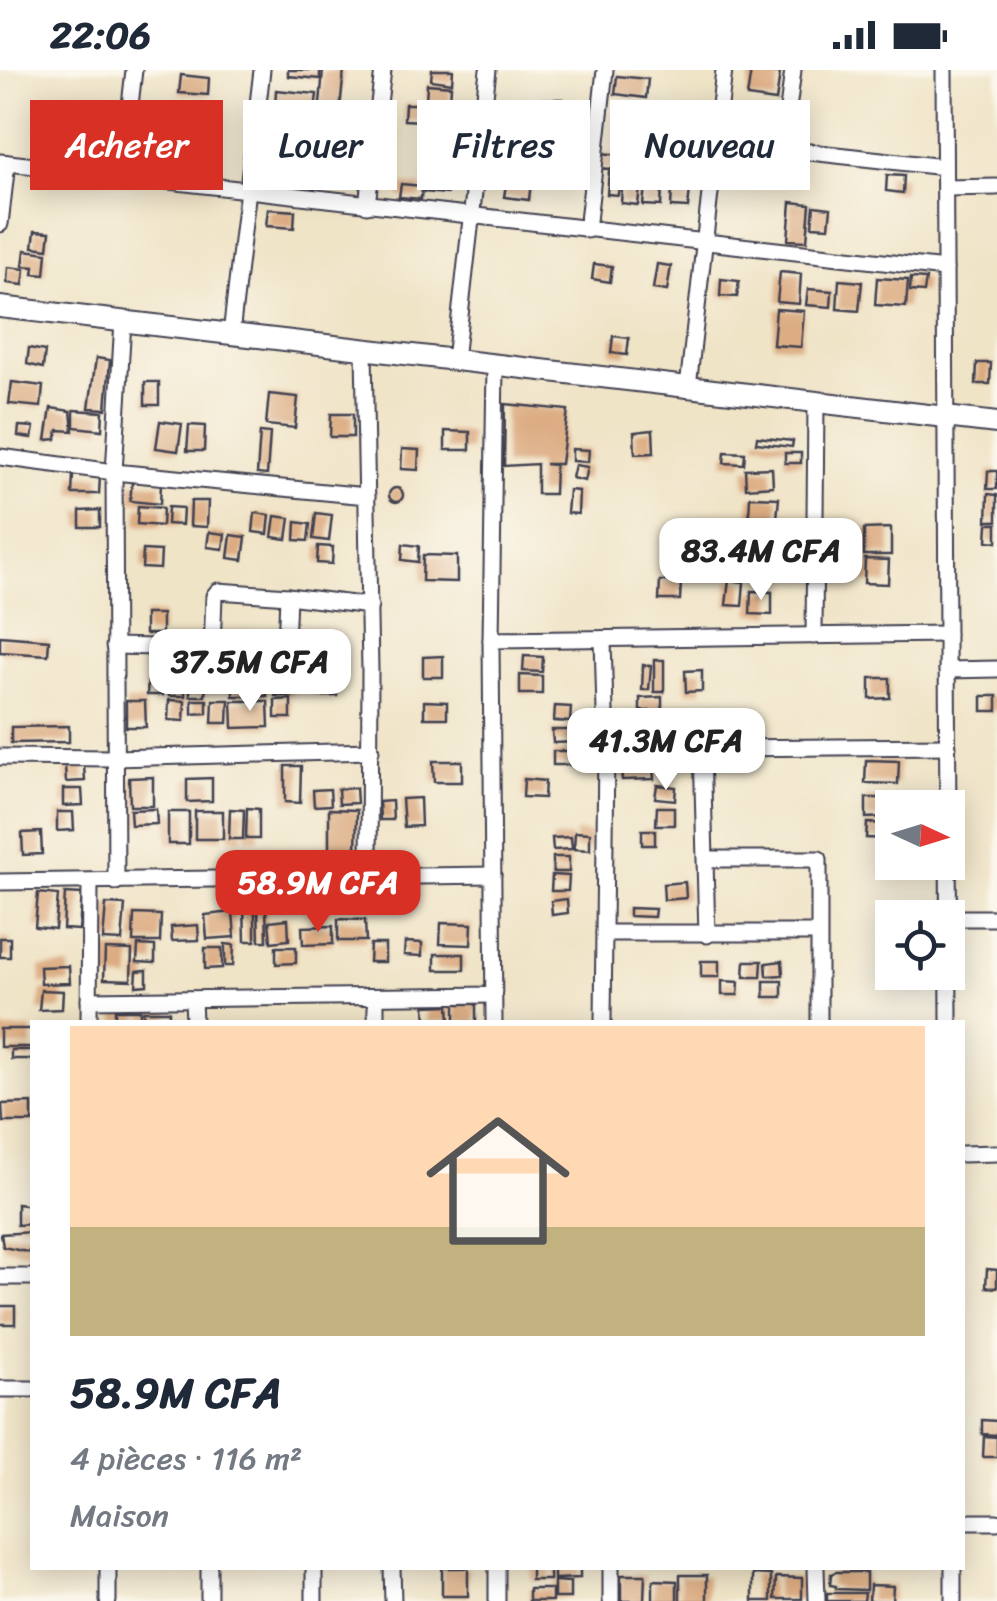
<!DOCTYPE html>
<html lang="fr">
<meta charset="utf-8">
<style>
:root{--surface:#fff;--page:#f6f6f7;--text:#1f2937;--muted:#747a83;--line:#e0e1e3;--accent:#d93025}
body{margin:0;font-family:Sriracha,sans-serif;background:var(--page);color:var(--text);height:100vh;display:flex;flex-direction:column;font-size:38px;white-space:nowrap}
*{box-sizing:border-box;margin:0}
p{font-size:32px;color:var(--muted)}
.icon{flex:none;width:55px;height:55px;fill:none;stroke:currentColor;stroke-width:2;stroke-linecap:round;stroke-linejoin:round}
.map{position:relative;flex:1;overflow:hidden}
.drawer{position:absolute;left:30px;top:950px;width:935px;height:550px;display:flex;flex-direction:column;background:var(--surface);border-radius:0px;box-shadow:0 5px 25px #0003}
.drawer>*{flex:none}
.guide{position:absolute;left:30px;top:30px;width:938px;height:90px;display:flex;gap:20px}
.needle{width:65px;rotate:94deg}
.buttons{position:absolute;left:875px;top:720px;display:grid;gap:20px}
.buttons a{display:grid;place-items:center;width:90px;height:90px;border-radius:0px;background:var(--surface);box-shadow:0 5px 25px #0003;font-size:50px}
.price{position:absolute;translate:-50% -85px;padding:0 22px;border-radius:20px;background:#fff;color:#222;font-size:32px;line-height:65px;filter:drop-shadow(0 2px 5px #0008)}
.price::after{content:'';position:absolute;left:50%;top:60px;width:30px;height:22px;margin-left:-15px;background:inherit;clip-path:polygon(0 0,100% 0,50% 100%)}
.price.on{background:var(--accent);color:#fff}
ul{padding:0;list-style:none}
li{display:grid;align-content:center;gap:20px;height:530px;padding:0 40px}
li+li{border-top:2px solid var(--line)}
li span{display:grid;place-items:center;height:310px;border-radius:0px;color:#555}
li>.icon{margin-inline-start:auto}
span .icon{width:180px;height:180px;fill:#fffc;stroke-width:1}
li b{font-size:42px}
.chip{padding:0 35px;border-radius:0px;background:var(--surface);box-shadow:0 5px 25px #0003;font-size:35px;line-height:90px}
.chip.on{background:var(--accent);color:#fff}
.status{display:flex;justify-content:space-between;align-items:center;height:70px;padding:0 50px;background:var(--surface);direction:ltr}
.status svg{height:28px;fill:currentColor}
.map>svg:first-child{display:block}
</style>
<div class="status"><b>22:06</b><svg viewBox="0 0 49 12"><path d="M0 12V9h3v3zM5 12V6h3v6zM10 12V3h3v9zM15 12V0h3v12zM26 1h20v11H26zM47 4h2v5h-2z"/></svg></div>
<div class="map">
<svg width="997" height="1531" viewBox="0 0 997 1531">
<rect width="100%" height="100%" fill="#fbf7ec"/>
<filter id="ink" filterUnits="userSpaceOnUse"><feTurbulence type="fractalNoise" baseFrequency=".01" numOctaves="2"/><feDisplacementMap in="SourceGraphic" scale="20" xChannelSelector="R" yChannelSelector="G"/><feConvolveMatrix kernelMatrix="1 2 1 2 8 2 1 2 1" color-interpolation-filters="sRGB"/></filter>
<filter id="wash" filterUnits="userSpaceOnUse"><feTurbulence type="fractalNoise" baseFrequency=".0048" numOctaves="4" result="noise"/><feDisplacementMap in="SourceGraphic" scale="40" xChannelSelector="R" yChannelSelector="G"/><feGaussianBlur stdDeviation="2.25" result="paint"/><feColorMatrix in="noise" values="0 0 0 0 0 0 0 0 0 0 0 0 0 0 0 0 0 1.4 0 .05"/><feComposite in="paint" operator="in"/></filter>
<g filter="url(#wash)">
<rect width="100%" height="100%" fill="#f0e4c7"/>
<g id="blocks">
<g fill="#dcac82">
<path d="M288,0H320V9L288,6Z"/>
<path d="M323,0H344L338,58L318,56Z"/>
<path d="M432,0H453L452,13L431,10Z"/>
<path d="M751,0L780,3L776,31L747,27Z"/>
<path d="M181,5L209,8L208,25L179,23Z"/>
<path d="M617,6L648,9L646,28L615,24Z"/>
<path d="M427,14L451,16L450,32L426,31Z"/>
<path d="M276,20L317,24L315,41L275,38Z"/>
<path d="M543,29H563L562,47L543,46Z"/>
<path d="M405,34H421V51L404,50Z"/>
<path d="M92,39L110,40L108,60L90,58Z"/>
<path d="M175,41L201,43L199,66L172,63Z"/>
<path d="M295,43L314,45L312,73L293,71Z"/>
<path d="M626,46L645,47L643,68L624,67Z"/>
<path d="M747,62L771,65L768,93L744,91Z"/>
<path d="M317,65L342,67L340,85L316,83Z"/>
<path d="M502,67L534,69L532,91L500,88Z"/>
<path d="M173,70L191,72L189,90L172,88Z"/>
<path d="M600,83L641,87L640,102L599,98Z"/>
<path d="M426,99L449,101L447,124L424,122Z"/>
<path d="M609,102L620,103L618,125L607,124Z"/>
<path d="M623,105L641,107L638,135L621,133Z"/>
<path d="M887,105L904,106L903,123L886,121Z"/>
<path d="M507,108L531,111L529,130L504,127Z"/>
<path d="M401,114L422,116L421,129L399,127Z"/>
<path d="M645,116L662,118L661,136L643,135Z"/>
<path d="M672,117L690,118L688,138L671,137Z"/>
<path d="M791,132L810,134L807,171L788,170Z"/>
<path d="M814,136L831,138L829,157L812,156Z"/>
<path d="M268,139L295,141L294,158L266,156Z"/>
<path d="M35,161L50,162L48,179L33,177Z"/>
<path d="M25,180L47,183L45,205L33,204L34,197L23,196Z"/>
<path d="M594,194L612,196L610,212L592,209Z"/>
<path d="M657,194L671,196L667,221L653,219Z"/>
<path d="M8,197L25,199L23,215L7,213Z"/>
<path d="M780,202L801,204L799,234L777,232Z"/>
<path d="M877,208L908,210L906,237L875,235Z"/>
<path d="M911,208L926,209L924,222L910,221Z"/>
<path d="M721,209L739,211L737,227L720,226Z"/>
<path d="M839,210L862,212L859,241L837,239Z"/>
<path d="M808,219L832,221L831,237L806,235Z"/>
<path d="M776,239L804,241L801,277L773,275Z"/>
<path d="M613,266L629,268L627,285L611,283Z"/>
<path d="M29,278L45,281L43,298L27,294Z"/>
<path d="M96,288L110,290L106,339L89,338Z"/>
<path d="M977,293H991L990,314H976Z"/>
<path d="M12,312L43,316L41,337L9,334Z"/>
<rect x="145" y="312" width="14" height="23"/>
<path d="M269,324L298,327L295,358L266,355Z"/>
<path d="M505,334L568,340L561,394H545L555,395L554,424H537V394L504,396Z"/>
<path d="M51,338L71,341L73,361L58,360L56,369L46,370Z"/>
<path d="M74,340L103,342L102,360L74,357Z"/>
<path d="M331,344H353V367H330Z"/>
<path d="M160,351L182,354L178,381L156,378Z"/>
<path d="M189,355L205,356L204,381H187Z"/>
<path d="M19,356L34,357L32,368L18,366Z"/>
<path d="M653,360L654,383L635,384L634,362Z"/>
<path d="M445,361L470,362V380H445Z"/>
<path d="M260,362L270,363L267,405L257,404Z"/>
<path d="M757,367L793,371L792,377L756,373Z"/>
<path d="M402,379L419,380L418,400L401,399Z"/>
<path d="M572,379L589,380L588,392L572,391Z"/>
<path d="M725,382L745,383L744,394L724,393Z"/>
<rect x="785" y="383" width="16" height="10"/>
<path d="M575,395L588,397L585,411L572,408Z"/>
<path d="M772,398L773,416L746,418L745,399Z"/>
<path d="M988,401H997V419H987Z"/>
<path d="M73,405L100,406L99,424H72Z"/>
<path d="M132,412L161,414L160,434L130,431Z"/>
<circle cx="396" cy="425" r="7"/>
<path d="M569,420L579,421L578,444L567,443Z"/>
<path d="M988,424L997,425V451H987Z"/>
<path d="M750,427L779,428L777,448L749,447Z"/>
<path d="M191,431H208L207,457L190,456Z"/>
<path d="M138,436L163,438L162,456L137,454Z"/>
<path d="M168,437L183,438L182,455L167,454Z"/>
<path d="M100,440V457H80V441Z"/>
<path d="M255,443L270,445L268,464L253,462Z"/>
<path d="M316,443L332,445L329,471L313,469Z"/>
<path d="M275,446L290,448L287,469L272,467Z"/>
<path d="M296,452L310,454L308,471L295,470Z"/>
<path d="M988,454H997V472L987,471Z"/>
<path d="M891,458V485H864V459Z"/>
<path d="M209,462L225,464L223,479L207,477Z"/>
<path d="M231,465L246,467L243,490L228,488Z"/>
<path d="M403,474L419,476L418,492L402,490Z"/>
<path d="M318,476L333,477L332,494L317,493Z"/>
<path d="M143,480L161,481L160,499L142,498Z"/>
<path d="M423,485L457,486V512L422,511Z"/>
<path d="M865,489L889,490L888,514L864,513Z"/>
<path d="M729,510L744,512L742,536L726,535Z"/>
<path d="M660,511H681L680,530H659Z"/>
<path d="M751,521L772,522V545L750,544Z"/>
<rect x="145" y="544" width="17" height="20"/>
<path d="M331,565L332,583L316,584L315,566Z"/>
<path d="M0,566L49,570L48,585L0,582Z"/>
<path d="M443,586V607H423V587Z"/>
<path d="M524,586L543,587L542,602L523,601Z"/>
<path d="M345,588L346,604L318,605V589Z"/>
<rect x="654" y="590" width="10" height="32"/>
<path d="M643,595L651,596L649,620H642Z"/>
<path d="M702,600V621L686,622L685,601Z"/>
<path d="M274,605H292L293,626H275Z"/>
<path d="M520,605L542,606V624H520Z"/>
<rect x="169" y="606" width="16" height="20"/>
<path d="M870,608H890V628L870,629Z"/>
<path d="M190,609L206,610L205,626H190Z"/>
<path d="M148,610H164L163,625H147Z"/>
<rect x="233" y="610" width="13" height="16"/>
<path d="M316,610H337V626H317Z"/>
<rect x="251" y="611" width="16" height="15"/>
<rect x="982" y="626" width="15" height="15"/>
<path d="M662,627V641H640V628Z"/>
<path d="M291,629V648H275V630Z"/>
<path d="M169,630L185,631L184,651L168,650Z"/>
<path d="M192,630H207V643L192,644Z"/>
<path d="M213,630H229L228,653H212Z"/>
<path d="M126,631H145L146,657H126Z"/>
<path d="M232,631H268L269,657L233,658Z"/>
<path d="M424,631L447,632V648H424Z"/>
<path d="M555,636L571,637L570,652L554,651Z"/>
<path d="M69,656V672L11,673V657Z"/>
<path d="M552,660H579V672L553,673Z"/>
<rect x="553" y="681" width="16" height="14"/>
<path d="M866,690L899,691L898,714L865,713Z"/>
<path d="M433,691H462V712H434Z"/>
<path d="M84,695L85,711L66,712L65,696Z"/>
<path d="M285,696H301L300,733L285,732Z"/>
<path d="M653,696L654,709L622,710L621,697Z"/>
<path d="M153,707V736H130L129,708Z"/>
<path d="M212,708V731L187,732V709Z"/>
<path d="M524,709L545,711L544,728L523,727Z"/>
<path d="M657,715L676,717L675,730L655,728Z"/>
<path d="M356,718L357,733L339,734L338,719Z"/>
<path d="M63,719H82L83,735L63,736Z"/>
<path d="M330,719L331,735L314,736L313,720Z"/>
<path d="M420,728L421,756L404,757L402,729Z"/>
<path d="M866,728H887V747L866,748Z"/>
<path d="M392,731L393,750H380L379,732Z"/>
<path d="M657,737H674V755H656Z"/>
<path d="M247,738L259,739V769H246Z"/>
<path d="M156,739L157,754L131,755L130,740Z"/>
<path d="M230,739L244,740L243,769H229Z"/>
<path d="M329,739L357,740L356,782H329Z"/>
<rect x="195" y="741" width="28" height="28"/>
<path d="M57,742H73L74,760L57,761Z"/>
<rect x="168" y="742" width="21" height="32"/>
<path d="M867,753L888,754V769L866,768Z"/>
<rect x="642" y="760" width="13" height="15"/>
<path d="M41,762L42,784L23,785L22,763Z"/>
<path d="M575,762L590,763V780L574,779Z"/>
<path d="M571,767L572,779L553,780L552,768Z"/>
<rect x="553" y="787" width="16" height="15"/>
<path d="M552,805L569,806L568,821H551Z"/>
<path d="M685,812L686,828L664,830L663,814Z"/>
<path d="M38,823L58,825L55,859L35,857Z"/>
<path d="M65,823L82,824L79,860L63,859Z"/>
<path d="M567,829L568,843L552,845L551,831Z"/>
<path d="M106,834L125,835L122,871L103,870Z"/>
<path d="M244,834H255V871H245Z"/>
<path d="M266,835L267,871H259L258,836Z"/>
<path d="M629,838L655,839L654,847L629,846Z"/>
<path d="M233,842L235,867L207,869L205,845Z"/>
<path d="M134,844L161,845L160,872H133Z"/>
<path d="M288,849L289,870L271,872L269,851Z"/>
<path d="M338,849L365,850L366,871H338Z"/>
<path d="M441,853L472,854L471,875L440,874Z"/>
<path d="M198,855L199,870L172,871L171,857Z"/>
<path d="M333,856V874L303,875L302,857Z"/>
<rect x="0" y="868" width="10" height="19"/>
<path d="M405,872L422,873V886L404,885Z"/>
<path d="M225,874L234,875L233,896H225Z"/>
<path d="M370,874H385V892H369Z"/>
<path d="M138,875L155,876V893L137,892Z"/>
<path d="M276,877H296V893L276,894Z"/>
<path d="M205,878H222V898L205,899Z"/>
<path d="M105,879L132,880L131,910L104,909Z"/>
<rect x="435" y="884" width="29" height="16"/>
<rect x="701" y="891" width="18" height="16"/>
<path d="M745,891H762L761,907H744Z"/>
<path d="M782,891L783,905L767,906L766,893Z"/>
<path d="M69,896L70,913L41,914L40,897Z"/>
<path d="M147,900V915L136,916L137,901Z"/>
<path d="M722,911L739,912L738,925H722Z"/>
<rect x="764" y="911" width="18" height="16"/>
<path d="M41,920L63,921L62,939L39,940Z"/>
<rect x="455" y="934" width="21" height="18"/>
<path d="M449,935L450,952H426L425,936Z"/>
<rect x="115" y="940" width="25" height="12"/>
<path d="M143,941H169V952H144Z"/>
<rect x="0" y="959" width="32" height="18"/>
<rect x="11" y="980" width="21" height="9"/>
<path d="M32,1033V1052H3L2,1034Z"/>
<path d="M17,1134L32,1136V1154L17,1155Z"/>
<path d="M32,1162V1183L3,1177L1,1164Z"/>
<path d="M987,1199L997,1200V1218L986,1217Z"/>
<rect x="0" y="1236" width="15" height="18"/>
<path d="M982,1350L997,1351V1365L982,1364Z"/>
<path d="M984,1366L997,1367V1387H983Z"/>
<rect x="442" y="1498" width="26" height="28"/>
<rect x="531" y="1498" width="19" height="12"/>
<path d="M554,1498H580V1508L554,1509Z"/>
<path d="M836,1502H866V1520L836,1519V1516L830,1515L831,1504Z"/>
<path d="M753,1504L771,1505V1531H753Z"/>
<path d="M621,1505H645L644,1531H621Z"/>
<rect x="680" y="1505" width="27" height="26"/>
<path d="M776,1507L802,1508V1529H775Z"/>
<path d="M653,1510L677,1511V1531H653Z"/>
<path d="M554,1511L570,1512V1528H554Z"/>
<path d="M870,1515L893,1516L892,1531H869Z"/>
<rect x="529" y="1519" width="23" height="12"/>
<path d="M827,1523H865L864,1531H827Z"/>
</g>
</g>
</g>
<g filter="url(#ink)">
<use href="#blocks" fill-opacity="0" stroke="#413f50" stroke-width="2.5"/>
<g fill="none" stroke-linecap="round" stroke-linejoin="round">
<defs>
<g id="minor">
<path d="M793,0L783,79L944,97"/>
<path d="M944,0L949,952"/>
<path d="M0,92L945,199"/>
<path d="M122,107L134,0"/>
<path d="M945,118L997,117"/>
<path d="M367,135L383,0"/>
<path d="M0,154L7,93"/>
<path d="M587,160L605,0"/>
<path d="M231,264L262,0"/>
<path d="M364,280L370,600L369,806"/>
<path d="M455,290L488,0"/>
<path d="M688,317L724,0"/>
<path d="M0,387L114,402L367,426"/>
<path d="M814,566L816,332"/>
<path d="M491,570L947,564"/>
<path d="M114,576L282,580L286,575L288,526L370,536"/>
<path d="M212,578L214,526L218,521L288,526"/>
<path d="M947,600L997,599"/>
<path d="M702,678L707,865"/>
<path d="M606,679L948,676"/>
<path d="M0,687L114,688L371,681"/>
<path d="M706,789H819V952"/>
<path d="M0,812L493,805"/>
<path d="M116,812L114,402L123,251"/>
<path d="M949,848H997"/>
<path d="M604,863H818"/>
<path d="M193,929L194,952"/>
<path d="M89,930L494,925"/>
<path d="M89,952L90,812"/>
<path d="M376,952V927"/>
<path d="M494,952L491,570L495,295"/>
<path d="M603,952L606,679L603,569"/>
<path d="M962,1084L997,1083"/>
<path d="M0,1207H32"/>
<path d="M0,1319H32"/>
<path d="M962,1452H997"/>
<path d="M108,1498V1531"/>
<path d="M314,1498V1531"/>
<path d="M392,1498L393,1531"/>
<path d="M497,1498V1531"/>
<path d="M816,1498L817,1531"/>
<path d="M953,1498V1531"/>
<path d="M209,1531V1498"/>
<path d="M611,1531V1498"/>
</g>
<path id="tertiary" d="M0,237L997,353"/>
</defs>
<use href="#minor" stroke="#413f50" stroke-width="19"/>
<use href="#tertiary" stroke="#413f50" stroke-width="24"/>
<use href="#minor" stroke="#fff" stroke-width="15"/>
<use href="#tertiary" stroke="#fff" stroke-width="20"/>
</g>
</g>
</svg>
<div class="buttons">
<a><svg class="needle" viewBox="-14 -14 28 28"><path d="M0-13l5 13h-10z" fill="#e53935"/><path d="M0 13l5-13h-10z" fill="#747a83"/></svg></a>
<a><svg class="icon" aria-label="locate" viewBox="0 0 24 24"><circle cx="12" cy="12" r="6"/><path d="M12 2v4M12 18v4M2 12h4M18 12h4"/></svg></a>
</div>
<b class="price" style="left:761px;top:533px">83.4M CFA</b>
<b class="price" style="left:250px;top:644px">37.5M CFA</b>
<b class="price" style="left:666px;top:723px">41.3M CFA</b>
<b class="price on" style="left:318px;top:865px">58.9M CFA</b>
<div class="guide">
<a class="chip on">Acheter</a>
<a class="chip">Louer</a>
<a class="chip">Filtres</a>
<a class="chip">Nouveau</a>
</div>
<section class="drawer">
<ul>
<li><span style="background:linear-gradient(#ffd9b3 65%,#c2b280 0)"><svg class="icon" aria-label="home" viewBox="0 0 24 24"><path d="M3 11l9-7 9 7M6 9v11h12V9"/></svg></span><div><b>58.9M CFA</b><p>4 pièces · 116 m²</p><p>Maison</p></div></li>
</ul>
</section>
</div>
